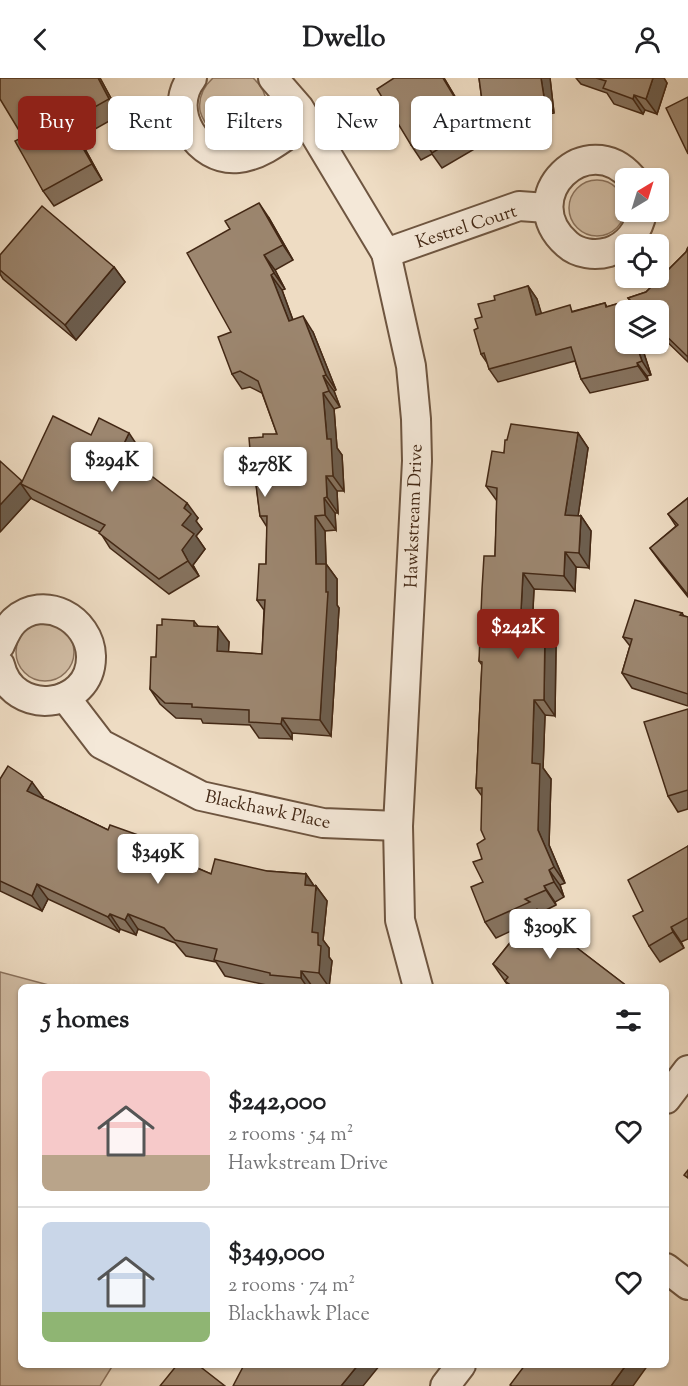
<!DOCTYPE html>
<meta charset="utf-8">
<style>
:root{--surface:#fff;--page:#f6f6f6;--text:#202124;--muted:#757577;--line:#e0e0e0;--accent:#8f2418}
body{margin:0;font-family:"Sorts Mill Goudy",serif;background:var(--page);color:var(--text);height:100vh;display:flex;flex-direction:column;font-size:22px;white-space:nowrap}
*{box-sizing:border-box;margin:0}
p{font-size:20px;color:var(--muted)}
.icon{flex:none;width:33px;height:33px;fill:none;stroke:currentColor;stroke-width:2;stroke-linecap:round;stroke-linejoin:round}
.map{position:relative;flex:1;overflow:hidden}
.details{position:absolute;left:18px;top:906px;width:651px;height:384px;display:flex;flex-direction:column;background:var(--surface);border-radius:9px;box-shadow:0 2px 4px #0004}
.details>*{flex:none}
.guide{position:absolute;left:18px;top:18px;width:652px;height:54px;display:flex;gap:12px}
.needle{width:39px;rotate:38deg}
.controls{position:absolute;left:615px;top:90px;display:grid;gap:12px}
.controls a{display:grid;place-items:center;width:54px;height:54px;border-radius:9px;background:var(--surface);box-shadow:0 2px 4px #0004;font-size:30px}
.price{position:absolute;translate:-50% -51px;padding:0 14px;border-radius:6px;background:#fff;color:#222;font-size:20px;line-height:39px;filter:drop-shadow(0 2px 3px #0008)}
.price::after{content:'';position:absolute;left:50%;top:36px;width:18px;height:14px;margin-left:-9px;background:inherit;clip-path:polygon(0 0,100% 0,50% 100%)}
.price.active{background:var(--accent);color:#fff}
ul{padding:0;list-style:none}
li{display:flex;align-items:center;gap:18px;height:150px;padding:0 24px}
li+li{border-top:2px solid var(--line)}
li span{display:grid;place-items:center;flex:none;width:168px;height:120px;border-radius:9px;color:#555}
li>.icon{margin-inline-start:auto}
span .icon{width:72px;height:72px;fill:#fffc;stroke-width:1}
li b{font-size:26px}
h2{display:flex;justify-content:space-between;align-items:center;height:72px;padding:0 24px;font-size:26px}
.chip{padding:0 21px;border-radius:9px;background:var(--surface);box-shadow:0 2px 4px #0004;font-size:21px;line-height:54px}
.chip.active{background:var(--accent);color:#fff}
header{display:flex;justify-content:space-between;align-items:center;height:78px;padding:0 24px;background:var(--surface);font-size:27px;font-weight:700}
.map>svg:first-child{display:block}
</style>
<header><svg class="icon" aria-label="back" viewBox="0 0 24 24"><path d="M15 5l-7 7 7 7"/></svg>Dwello<svg class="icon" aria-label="person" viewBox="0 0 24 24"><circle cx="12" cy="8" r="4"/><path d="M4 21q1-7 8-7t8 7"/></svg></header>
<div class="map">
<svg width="688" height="1308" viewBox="0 0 688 1308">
<rect width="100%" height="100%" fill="#eedcc3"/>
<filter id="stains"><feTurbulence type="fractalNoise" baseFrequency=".00333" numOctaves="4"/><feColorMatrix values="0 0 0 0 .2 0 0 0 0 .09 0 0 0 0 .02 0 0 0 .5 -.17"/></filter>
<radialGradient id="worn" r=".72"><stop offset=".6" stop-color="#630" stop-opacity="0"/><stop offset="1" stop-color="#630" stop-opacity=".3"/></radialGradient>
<g fill="#d1bda5" stroke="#8a725d" stroke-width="1.5">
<path d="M213,0H253C288,30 246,80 212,52C206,47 202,40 200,33C198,19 203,9 213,0Z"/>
<circle cx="597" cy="130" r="28"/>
<circle cx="45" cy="574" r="29"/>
<path d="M0,894L56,909H21V1287H113L100,1308H0Z"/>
</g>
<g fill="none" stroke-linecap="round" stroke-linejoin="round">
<defs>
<g id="street">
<path d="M192,0C166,33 198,84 238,80C263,78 287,56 307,43"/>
<path d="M273,0L299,30L386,175L411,288L416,341L417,383L398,748L400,842L418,909"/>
<path d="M632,100C587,48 514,119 567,166C578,176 595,178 609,174C628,168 639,152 642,134"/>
<path d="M386,175L519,128L547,130"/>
<path d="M0,567C4,558 7,550 14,543C44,515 90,541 91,578C92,632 12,640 0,587"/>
<path d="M65,619L101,666L201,718L323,745L398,748"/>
<path d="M666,1021L688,992"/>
<path d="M666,1190L688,1207"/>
<path d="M445,1308L461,1287"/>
</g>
</defs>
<use href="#street" stroke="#6e5540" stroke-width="32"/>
<use href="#street" stroke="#f4e8d8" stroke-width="28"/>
</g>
<g fill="#86735f" stroke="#432815" stroke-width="1.5">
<path d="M100,0L120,37L79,60L102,102L54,128L43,113L23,59Z"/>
<path d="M394,0H444L483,66L442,90L432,76L421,82L411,67Z"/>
<path d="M479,0H550L554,35L537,37L538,40L527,41L528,56L496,60L485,45Z"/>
<path d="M576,0H664L667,5L657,36L645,32L643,36L614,26L607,15L581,6Z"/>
<path d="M269,140L293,182L275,192L285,211L282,212L293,242L313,254L336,312L334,313L340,329L334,331L337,370L342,377L344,413H337L338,435H335L336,452L325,453L326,486L337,501V527L339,530L331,658L292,655V661L259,660L250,647L203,645L201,641L176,640L160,626L150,611L162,547L194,543L198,548L229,564L228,574L262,576L264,532L257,522L266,486L267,449L260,438L254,388L251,384L263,359L277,356L262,315L250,309L242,311L232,296L231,254Z"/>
<path d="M688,169V284L658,255V232H636L628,220L646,214L686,174Z"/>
<path d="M0,177L114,189L125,204L76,262L3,201L0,196Z"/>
<path d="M528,208L537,221L541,236L574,233L605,225L607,229L623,224L629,232H626L641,266L651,297L647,298L648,302L590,315L581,301L575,283L498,304L489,291L488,286L481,276L478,250L482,239L495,222Z"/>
<path d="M578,355L588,370L578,438H581L591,453L589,490L576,489L575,513L534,511L532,553L545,554L556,569L555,638L545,637L543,690L551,701L549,767L565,805L560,807L564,819L555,824L556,827L542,834L563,851L574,866L573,867L628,909H509L493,886L524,847L496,860L485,844L482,781L485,761L482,718L476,710L482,587L479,583L495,478L497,423L486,408L504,375L507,362Z"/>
<path d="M139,370L133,384L198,440L196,443L202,451L196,458L205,471L193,487L199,498L169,516L110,470L100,454L32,421L31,420L0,454L22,403Z"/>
<path d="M688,420V519L661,485L650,470L676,448L668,436Z"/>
<path d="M682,535L684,538L688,539V628L632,610L622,595L630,568L623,559Z"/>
<path d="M688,631V731L678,734L668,718Z"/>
<path d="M0,701L43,719L42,720L108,752L141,758L149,769L211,796L267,793L306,796L314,808H316L327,823L323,862L329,870V879L332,883L329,909H276L225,898L216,884L186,878L175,865L138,851L136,857L120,851L119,854L48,821L42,833L0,813Z"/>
<path d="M688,768V861L681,864L684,870L660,884L649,868L643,833Z"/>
</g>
<g fill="#6d5e4e" stroke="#432815" stroke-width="1.5">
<path d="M98,0H100L120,37L109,21Z"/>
<path d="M443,0H444L483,66L473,50Z"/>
<path d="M541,0H550L554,35L544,19Z"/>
<path d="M653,0H664L667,5L657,36L646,21Z"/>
<path d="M634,17L645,32L643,36L633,21Z"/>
<path d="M526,22L537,37L538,40L527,25Z"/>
<path d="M516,26L527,41L528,56L518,41Z"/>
<path d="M68,44L79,60L102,102L92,86Z"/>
<path d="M259,125L269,140L293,182L283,167Z"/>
<path d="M264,177L275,192L285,211L274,195Z"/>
<path d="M114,189L125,204L76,262L65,247Z"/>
<path d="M271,197L282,212L299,259L289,243Z"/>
<path d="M528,208L537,221L546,250L536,237Z"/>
<path d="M303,238L313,254L336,312L326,297Z"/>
<path d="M636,266H641L651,297L642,283Z"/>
<path d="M637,285L647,298L648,302L638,288Z"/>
<path d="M323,298L334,313L340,329L329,313Z"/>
<path d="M323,315L334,331L337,370L342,377L344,413L333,398L327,361Z"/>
<path d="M129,355L139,370L130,389L120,374Z"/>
<path d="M578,355L588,370L576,452L565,437Z"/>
<path d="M326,398L337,413L338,435L327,419Z"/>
<path d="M22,403L26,408L21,406L31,420L0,454V427Z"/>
<path d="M324,420L335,435L336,452L325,437Z"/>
<path d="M187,425L198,440L196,443L202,451L196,458L205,471L193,487L199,498L188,483L182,472V447L184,430Z"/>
<path d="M315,438L325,453L326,486L337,501V527L339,530L331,658L320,642L326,514L316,486Z"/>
<path d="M581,438L591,453L589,490L579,475Z"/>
<path d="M565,474L576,489L575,513L564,498Z"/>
<path d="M523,495L534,511L531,567L520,552Z"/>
<path d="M218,549L229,564L228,589L217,573Z"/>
<path d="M545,554L556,569L555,638L544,622Z"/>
<path d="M534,622L545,637L543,690L551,701L549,767L565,805L554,789L538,752L532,685Z"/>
<path d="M282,640L292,655V661L281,646Z"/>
<path d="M32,704L43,719L38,728L27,713Z"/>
<path d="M141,758L152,773L140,766Z"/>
<path d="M549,792L560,807L564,819L554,804Z"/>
<path d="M306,796L316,811V808L327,823L323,862L329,870V879L332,883L329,909L319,895L318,867L312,854L305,807Z"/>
<path d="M37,806L48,821L42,833L32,818Z"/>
<path d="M544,808L555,824L556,827L546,812Z"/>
<path d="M110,836L120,851L119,854L108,839Z"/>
<path d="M128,836L138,851L136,857L125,842Z"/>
<path d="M671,849L681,864L684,870L673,854Z"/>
<path d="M563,851L574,866L570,871L559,856Z"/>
<path d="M301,893L312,908V909H307L301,900Z"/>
<path d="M358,1287H380L363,1308H341Z"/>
<path d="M626,1287H648L633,1308H611Z"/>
</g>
<g fill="#9c866f" stroke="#432815" stroke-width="1.5">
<path d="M0,0H98L109,21L68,44L92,86L43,113L15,63L23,59L0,21Z"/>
<path d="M394,0H443L473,50L432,75L423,60L411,67L377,11Z"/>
<path d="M479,0H541L544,19L526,22L527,25L516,26L518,41L485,45Z"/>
<path d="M596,0H653L646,21L634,17L633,21L603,10L606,3Z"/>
<path d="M688,19V76L666,30Z"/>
<path d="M259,125L283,167L264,177L274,195L271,197L289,243L303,238L326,297L323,298L329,313L323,315L327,361H331L333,398H326L327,419L324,420L325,437L315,438L316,486H326V514H328L320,642L282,640L281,646L249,644V632L192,629V626L165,625L150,611L151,579H156L157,547H162V541L194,543V548L218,549L217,573L262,576L265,522H257L259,486H266L267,438H260L253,384H251L249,360L263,359V356H277L258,303L240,293L232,296L218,259L231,254L187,175L230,151L225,143Z"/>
<path d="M42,128L114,189L65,247L0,192V177Z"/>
<path d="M688,169V279L658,250V232H640L628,220L646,214L686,174Z"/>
<path d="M528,208L536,237L570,227L572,234L605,225L606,229L623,224L626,232V266H636L642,283L637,285L638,288L581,301L571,269L489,291L484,275L481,276L474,252L478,250L475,241L482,239L478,226L495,222L494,218Z"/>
<path d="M53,338L91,357L99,340L129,355L120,374L187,425L184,430L191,436L182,447L194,456L182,472L188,483L159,501L99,455L105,447L21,406Z"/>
<path d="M511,346L578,355L565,437L581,438L579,475L565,474L564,498L523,495L520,552L545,554L544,622H534L532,685L540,686L538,752L554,789L549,792L554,804L544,808L546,812L525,821L530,824L485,844L471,809L483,804L473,784L482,781L477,766L485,761L481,752L482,710H476L482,584L479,583L482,511L484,478H495L497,410L486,408L492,373L504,375L505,362H507Z"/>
<path d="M0,383L22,403L0,427Z"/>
<path d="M688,420V517L650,470L678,447L668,436Z"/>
<path d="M635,522L682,535L680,537L688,539V616L622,595L632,561L623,559Z"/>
<path d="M688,631V712L668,718L644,644Z"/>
<path d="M8,688L32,704L27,713L108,752L110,747L141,758L140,766L211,796L215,781L267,793L306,796L305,807L316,808L312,854L318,855V867L321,868L319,895L301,893V900L270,897V895L214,882L217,871L175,862L164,850L128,836L125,842L110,836L108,839L37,806L32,818L0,803V701Z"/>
<path d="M688,768V840L671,849L673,854L649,868L633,838L643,833L628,802Z"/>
<path d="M537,831L563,851L559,856L628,909H513L505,903L508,899L493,886Z"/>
<path d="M688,1092V1100L684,1097Z"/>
<path d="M177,1287H198L225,1308H160Z"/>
<path d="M244,1287H358L341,1308H233Z"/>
<path d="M525,1287H626L611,1308H512L510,1307Z"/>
</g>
<g text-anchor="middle" stroke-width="5" stroke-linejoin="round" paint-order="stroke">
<g font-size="18" fill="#432815" stroke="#f4e8d8">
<text transform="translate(466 148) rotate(-18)" y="6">Kestrel Court</text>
<text transform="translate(413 438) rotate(-88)" y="6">Hawkstream Drive</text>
<text transform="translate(268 731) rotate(12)" y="6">Blackhawk Place</text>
</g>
</g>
<rect width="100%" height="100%" filter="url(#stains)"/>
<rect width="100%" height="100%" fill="url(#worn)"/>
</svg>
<div class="controls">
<a><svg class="needle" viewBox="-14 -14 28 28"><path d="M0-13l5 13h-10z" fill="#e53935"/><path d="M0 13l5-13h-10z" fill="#757577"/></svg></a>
<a><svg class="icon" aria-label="locate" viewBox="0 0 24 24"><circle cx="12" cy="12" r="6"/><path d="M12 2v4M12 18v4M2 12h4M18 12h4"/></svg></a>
<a><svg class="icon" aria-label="layers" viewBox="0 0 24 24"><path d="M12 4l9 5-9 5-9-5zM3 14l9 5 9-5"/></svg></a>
</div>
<b class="price" style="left:112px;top:415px">$294K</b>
<b class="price" style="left:265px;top:420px">$278K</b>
<b class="price active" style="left:518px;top:582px">$242K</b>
<b class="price" style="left:158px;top:807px">$349K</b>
<b class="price" style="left:550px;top:882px">$309K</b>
<div class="guide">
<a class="chip active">Buy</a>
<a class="chip">Rent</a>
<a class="chip">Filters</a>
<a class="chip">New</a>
<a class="chip">Apartment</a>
</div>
<section class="details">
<h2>5 homes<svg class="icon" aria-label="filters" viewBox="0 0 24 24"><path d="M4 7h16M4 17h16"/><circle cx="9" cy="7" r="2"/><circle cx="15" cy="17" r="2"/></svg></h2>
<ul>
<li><span style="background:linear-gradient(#f6c9c9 70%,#b9a48a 0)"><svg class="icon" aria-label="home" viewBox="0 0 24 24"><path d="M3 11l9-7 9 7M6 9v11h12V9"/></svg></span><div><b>$242,000</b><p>2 rooms · 54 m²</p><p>Hawkstream Drive</p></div><svg class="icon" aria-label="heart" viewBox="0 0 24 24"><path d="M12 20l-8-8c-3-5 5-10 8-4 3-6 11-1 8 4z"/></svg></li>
<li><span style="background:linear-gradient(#c9d6e8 75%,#8fb573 0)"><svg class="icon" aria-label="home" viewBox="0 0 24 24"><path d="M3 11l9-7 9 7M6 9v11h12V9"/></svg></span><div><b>$349,000</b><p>2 rooms · 74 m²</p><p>Blackhawk Place</p></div><svg class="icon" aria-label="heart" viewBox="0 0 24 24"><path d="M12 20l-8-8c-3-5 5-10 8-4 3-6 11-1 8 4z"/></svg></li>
</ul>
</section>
</div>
